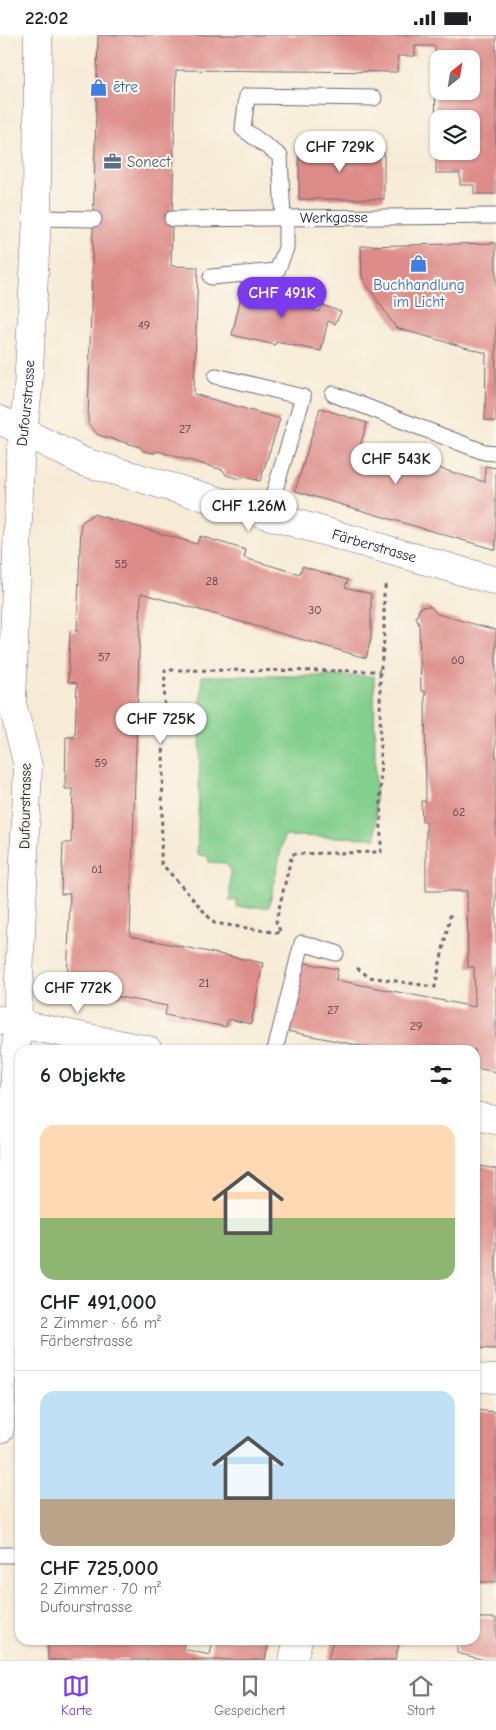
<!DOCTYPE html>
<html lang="de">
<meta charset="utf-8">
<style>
:root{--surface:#fff;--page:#f6f6f6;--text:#202124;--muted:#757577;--line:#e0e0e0;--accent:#7c3aed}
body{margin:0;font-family:"Comic Neue",sans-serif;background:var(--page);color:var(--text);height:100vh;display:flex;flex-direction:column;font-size:19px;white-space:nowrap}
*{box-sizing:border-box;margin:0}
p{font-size:16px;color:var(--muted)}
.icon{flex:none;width:28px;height:28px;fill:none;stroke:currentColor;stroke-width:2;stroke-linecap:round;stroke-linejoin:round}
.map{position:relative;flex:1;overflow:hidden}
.panel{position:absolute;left:15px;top:1010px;width:465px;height:600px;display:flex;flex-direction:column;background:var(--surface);border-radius:15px;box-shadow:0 1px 4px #0004}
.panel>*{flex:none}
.needle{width:32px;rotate:30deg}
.controls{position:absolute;left:430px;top:15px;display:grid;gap:10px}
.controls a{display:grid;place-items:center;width:50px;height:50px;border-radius:10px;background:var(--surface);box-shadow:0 1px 4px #0004;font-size:25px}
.price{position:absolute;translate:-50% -42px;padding:0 11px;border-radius:18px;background:#fff;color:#222;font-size:16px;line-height:32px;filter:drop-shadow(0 1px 2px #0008)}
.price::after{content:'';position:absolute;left:50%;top:30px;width:15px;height:11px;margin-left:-8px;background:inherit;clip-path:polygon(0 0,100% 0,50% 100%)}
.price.selected{background:var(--accent);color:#fff}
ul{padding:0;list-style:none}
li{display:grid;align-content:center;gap:10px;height:265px;padding:0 25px}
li+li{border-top:1px solid var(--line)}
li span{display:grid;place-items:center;height:155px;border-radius:15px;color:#555}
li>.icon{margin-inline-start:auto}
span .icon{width:90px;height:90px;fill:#fffc;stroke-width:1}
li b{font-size:21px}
h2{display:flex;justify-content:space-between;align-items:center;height:60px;padding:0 25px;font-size:21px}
.status{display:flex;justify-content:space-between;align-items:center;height:35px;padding:0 25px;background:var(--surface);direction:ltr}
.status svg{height:14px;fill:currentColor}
.tabs{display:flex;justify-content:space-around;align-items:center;height:70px;border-top:1px solid var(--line);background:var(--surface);font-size:14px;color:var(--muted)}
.tabs a{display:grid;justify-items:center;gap:2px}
.tabs .selected{color:var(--accent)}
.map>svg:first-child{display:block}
</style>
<div class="status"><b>22:02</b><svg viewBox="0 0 49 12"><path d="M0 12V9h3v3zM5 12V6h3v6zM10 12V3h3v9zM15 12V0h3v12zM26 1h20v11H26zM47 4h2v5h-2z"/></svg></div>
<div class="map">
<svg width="496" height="1625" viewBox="0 0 496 1625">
<rect width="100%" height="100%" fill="#fbf7ec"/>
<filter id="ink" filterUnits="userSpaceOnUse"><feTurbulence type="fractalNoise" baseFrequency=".02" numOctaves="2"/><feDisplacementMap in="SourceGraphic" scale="10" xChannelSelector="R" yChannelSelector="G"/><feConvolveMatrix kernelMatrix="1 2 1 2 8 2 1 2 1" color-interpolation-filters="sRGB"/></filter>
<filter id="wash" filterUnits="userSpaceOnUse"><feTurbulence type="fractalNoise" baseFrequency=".0096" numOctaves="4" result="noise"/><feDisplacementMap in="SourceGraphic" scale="20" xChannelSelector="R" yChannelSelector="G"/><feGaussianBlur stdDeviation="1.12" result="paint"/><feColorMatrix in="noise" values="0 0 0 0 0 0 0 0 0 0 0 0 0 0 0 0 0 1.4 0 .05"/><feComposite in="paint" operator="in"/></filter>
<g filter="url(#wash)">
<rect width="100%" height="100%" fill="#f7ebd7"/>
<path fill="#83cf8d" stroke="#527864" d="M202,641H374L376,803L284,801L269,872H237V865L230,866V833L224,828L209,827L208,821L197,820Z"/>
<g id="blocks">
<g fill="#dd8c89" fill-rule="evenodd">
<path d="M98,0H496V159H474V150H460V138H436L435,11H415V21H398L397,37L176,35L171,231L198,232L194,359L280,384L260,446L244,442L240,444L226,440L223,435L157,416L154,418L143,416L140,412L98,400L88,388ZM439,24H471V56H439ZM439,84H471V116H439Z"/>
<path d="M299,108H334V117H384V164H299Z"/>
<path d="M496,208V387L485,385L486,318L396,293L362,242L361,211Z"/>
<path d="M243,253L280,256L305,264L302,270L319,277L323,270L341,277L335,289L328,286L321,316L276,307L275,310L232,300Z"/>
<path d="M320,373L367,388L358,418L415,435L418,427L485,447V431L496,433V515L295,456Z"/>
<path d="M93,479L197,509L200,501L246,515L244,523L300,539L302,531L348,545L345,552L371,559V604L366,623L141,558L130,901L263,928L251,989L228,984L226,992L165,980L167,971L67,952L70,859H61L63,808H71L73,754H65L66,702H75L77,648L68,647L70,595L77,596L81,488Z"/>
<path d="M430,571L437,579L496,595V1037L475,1033V1015H382L287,996L300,927L338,934L336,945L475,972L474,932H468L467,856H426V787H422L421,766H426L425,656H421L419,590L416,582L421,572Z"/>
<path d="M475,1130L496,1134V1314L475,1313Z"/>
<path d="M475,1375L496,1377V1547H475Z"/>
<path d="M475,1583H496V1625H485L457,1618V1605H475Z"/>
<path d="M48,1605H180L185,1606L183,1614L210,1620L213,1605H269L265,1625H48Z"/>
<path d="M333,1605H400L395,1625H328Z"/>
</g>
</g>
</g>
<g filter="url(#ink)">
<use href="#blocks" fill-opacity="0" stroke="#6d6872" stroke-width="1"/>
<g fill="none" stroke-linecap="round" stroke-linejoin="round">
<defs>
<g id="service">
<path d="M37,183L94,184"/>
<path d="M283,183L280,121L243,94L247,61L374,63"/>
<path id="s1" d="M172,184L496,181"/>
<path d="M211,242L277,236L286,213V183"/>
<path d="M216,341L303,362L273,461L265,479"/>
<path d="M333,359L484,417L496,418"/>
<path d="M275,1015L302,908L336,918"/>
<path d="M0,1520H20"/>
</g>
<g id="minor">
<path id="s2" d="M0,385L84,427L496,546"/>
<path d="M0,985L148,1015"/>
<path d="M475,1081L496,1085"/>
<path d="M475,1343L496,1344"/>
<path id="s3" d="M0,1394L28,731L12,668L20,426L28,354L37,183L38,0"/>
<path d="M293,1625L298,1605"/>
</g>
</defs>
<use href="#service" stroke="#6d6872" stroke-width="17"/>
<use href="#minor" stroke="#6d6872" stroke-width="29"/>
<g stroke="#6d6872" stroke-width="3" stroke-dasharray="4 4" stroke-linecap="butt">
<path d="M280,896L276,886L292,819L381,817L380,640L384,605V557L386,548"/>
<path d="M279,898L214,888L161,828L165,635L380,636"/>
<path d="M357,933L369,942L435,952L451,877"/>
</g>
<use href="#service" stroke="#fff" stroke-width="15"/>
<use href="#minor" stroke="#fff" stroke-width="28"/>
</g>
</g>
<defs>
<symbol id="shop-bare" viewBox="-9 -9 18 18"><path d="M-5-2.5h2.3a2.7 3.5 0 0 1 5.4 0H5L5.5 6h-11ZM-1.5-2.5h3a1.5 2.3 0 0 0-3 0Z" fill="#3f7fe0" stroke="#fbf7ec" stroke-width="2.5" paint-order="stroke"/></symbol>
<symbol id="office-bare" viewBox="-9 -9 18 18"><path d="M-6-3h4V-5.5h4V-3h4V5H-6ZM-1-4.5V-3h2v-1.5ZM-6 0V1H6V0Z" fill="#5c6f8a" stroke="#fbf7ec" stroke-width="2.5" paint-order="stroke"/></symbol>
</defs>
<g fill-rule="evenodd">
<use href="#shop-bare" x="86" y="40" width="25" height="25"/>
<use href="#office-bare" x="100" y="114" width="25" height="25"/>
<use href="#shop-bare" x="406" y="216" width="25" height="25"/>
</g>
<g text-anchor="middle" stroke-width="4.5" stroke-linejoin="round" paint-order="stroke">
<g font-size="12" fill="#513c4e">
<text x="144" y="294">49</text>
<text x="185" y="398">27</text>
<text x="121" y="533">55</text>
<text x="212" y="550">28</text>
<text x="315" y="579">30</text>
<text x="104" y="626">57</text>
<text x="458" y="629">60</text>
<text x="101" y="732">59</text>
<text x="459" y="781">62</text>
<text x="97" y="838">61</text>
<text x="204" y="952">21</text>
<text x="333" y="979">27</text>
<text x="416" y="995">29</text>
</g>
<g font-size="15" fill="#366cbe" stroke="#fbf7ec" text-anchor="start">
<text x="113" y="57">ētre</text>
<text x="419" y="255" text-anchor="middle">Buchhandlung<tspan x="419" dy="17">im Licht</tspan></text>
</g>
<g font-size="15" fill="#4e5e75" stroke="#fbf7ec" text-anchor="start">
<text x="127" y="132">Sonect</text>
</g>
<g font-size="15" fill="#22223b" stroke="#fbf7ec">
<text dy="5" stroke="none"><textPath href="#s1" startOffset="162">Werkgasse</textPath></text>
<text dy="5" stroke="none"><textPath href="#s3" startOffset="1029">Dufourstrasse</textPath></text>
<text dy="5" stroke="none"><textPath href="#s2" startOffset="396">Färberstrasse</textPath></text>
<text transform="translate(25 771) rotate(-89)" y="5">Dufourstrasse</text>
</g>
</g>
</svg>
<div class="controls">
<a><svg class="needle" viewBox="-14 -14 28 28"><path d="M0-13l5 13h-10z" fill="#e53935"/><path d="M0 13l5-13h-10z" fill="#757577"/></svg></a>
<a><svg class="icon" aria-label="layers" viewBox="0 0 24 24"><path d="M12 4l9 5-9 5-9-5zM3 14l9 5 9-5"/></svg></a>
</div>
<b class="price" style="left:340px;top:138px">CHF 729K</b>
<b class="price selected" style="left:282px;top:284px">CHF 491K</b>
<b class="price" style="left:396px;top:450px">CHF 543K</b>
<b class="price" style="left:249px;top:497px">CHF 1.26M</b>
<b class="price" style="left:161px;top:710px">CHF 725K</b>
<b class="price" style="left:78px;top:979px">CHF 772K</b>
<section class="panel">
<h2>6 Objekte<svg class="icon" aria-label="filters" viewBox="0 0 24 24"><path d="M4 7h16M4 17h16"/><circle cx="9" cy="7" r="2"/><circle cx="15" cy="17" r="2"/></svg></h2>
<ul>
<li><span style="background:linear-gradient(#ffd9b3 60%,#8fb573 0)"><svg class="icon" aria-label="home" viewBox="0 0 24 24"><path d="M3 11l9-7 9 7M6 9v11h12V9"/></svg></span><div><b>CHF 491,000</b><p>2 Zimmer · 66 m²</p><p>Färberstrasse</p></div></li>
<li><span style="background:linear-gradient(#bfe0f5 70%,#b9a48a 0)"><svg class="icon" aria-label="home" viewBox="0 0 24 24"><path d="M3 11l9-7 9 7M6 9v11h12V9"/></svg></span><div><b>CHF 725,000</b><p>2 Zimmer · 70 m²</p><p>Dufourstrasse</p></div></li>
</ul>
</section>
</div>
<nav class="tabs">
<a class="selected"><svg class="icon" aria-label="map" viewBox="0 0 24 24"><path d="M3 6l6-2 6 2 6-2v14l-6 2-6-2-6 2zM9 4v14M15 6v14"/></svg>Karte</a>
<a><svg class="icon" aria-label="saved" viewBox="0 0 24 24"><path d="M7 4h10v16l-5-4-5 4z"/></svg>Gespeichert</a>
<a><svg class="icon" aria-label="home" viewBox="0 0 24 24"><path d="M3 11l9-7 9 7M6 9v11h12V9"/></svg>Start</a>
</nav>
